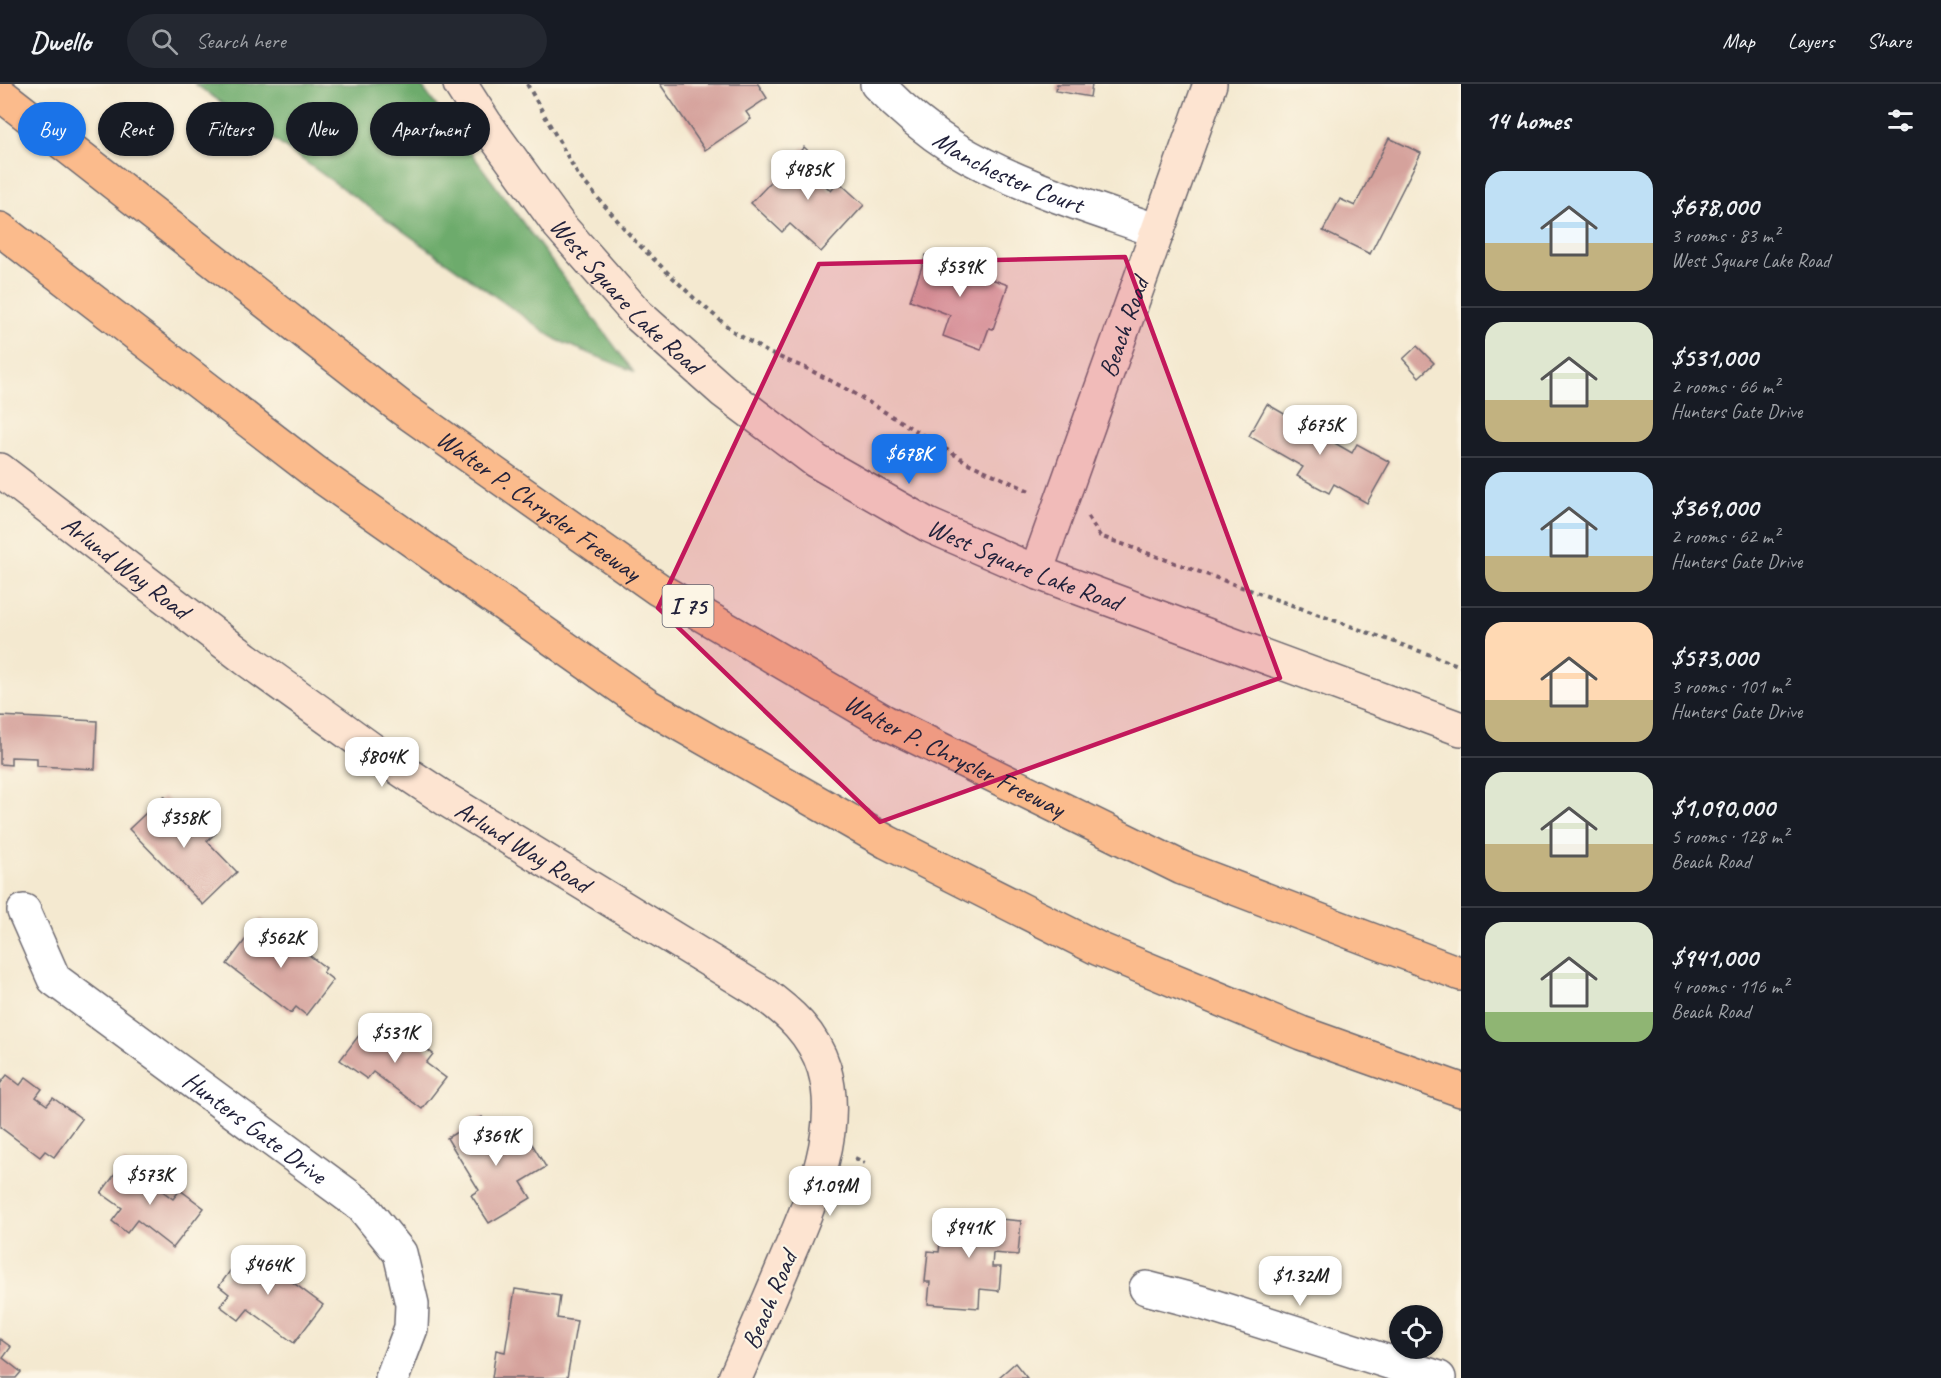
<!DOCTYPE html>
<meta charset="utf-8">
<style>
:root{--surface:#171b24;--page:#242831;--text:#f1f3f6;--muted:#9ea1a6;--line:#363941;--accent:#1a73e8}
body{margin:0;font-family:Caveat,sans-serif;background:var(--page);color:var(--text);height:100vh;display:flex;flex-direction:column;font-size:22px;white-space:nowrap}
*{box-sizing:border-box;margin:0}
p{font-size:20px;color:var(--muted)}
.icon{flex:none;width:33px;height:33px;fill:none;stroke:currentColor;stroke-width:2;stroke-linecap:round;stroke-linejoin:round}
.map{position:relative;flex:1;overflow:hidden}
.drawer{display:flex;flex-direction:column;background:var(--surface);width:480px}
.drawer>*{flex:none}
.banner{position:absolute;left:18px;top:18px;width:570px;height:54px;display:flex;gap:12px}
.buttons{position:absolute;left:1389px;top:1221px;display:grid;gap:12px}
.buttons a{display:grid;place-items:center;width:54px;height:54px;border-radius:50%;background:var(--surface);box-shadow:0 2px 4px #0004;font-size:30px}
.price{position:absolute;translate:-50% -51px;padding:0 14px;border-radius:12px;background:#fff;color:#222;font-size:20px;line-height:39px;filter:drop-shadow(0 2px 3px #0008)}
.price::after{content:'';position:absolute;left:50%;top:36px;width:18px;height:14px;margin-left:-9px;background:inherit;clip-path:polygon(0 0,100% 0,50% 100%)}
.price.on{background:var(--accent);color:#fff}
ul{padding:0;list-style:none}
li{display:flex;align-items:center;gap:18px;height:150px;padding:0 24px}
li+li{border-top:2px solid var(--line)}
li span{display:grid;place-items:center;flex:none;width:168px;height:120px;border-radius:18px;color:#555}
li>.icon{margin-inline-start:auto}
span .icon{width:72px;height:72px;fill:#fffc;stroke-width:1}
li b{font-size:26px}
h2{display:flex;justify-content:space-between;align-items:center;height:72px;padding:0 24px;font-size:26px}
.pill{padding:0 21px;border-radius:27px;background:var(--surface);box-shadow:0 2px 4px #0004;font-size:21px;line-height:54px}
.pill.on{background:var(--accent);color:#fff}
header{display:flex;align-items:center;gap:36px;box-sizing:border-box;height:84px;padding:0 30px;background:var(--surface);border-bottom:2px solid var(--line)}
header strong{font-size:28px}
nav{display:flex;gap:33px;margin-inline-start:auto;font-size:21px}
.search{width:420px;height:54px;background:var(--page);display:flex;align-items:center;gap:15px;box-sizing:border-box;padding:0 21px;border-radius:33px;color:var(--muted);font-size:22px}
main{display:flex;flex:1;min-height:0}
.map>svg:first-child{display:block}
</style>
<header>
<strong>Dwello</strong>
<div class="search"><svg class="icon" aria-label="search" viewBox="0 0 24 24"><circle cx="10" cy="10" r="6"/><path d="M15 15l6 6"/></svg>Search here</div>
<nav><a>Map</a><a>Layers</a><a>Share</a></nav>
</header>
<main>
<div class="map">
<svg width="1461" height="1294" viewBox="0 0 1461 1294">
<rect width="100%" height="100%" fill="#fcf5e5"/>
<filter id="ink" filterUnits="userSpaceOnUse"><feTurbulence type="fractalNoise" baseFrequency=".0167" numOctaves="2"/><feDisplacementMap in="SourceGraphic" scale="12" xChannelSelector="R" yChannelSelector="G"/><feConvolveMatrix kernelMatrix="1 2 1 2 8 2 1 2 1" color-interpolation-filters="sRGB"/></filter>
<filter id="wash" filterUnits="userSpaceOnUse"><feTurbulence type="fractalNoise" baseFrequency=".008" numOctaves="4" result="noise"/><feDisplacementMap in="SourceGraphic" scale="24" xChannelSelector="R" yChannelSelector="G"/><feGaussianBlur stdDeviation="1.35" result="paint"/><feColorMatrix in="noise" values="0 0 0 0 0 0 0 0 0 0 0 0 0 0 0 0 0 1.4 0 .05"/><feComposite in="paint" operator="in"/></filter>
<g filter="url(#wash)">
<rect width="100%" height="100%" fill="#f4e9d0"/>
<path fill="#6dab6c" stroke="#486654" stroke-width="1.5" d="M195,0H420L633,287L557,256Z"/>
<g id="blocks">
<g fill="#d5a29c">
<path d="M660,0H758L767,14L746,28L751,35L705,66Z"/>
<path d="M1057,0H1092L1090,13L1056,7Z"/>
<path d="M1389,54L1421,69L1370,170L1323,147L1340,115L1355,122Z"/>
<path d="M804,63L835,92L826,102L831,107L839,98L864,121L821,168L790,140L782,148L751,119Z"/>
<path d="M947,169L967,176L964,185L1008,201L993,245L989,244L981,266L943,252L950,231L910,216L926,171L944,178Z"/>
<path d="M1417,262L1434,279L1419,293L1403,275Z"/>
<path d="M1267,320L1352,369L1357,360L1390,378L1367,419L1334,400L1329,409L1297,392L1303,383L1249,352Z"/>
<path d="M0,632L97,637L95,685L37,682V674L11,673V681L0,680Z"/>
<path d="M164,712L190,739L198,731L216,749L207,757L237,788L203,821L129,745Z"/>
<path d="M261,835L326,884L323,888L333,896L306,931L296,923L291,929L227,880Z"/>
<path d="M370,937L408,965L415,956L433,970L426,979L446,994L422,1025L373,988L367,995L340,976Z"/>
<path d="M7,991L20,1001L26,993L42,1005L36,1013L47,1021L53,1014L82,1035L54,1073L45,1067L40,1073L0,1043V1000Z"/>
<path d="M482,1033L495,1055L509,1047L518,1062L529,1055L546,1083L521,1098L531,1114L489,1139L471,1111L479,1106L447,1054Z"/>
<path d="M124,1078L173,1115L180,1106L204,1124L173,1164L137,1136L127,1149L112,1137L122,1124L101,1109Z"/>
<path d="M943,1130L1021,1137L1018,1171L993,1169L992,1183H1001L999,1207L980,1205L979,1224L928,1220L930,1198H925L928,1167L939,1168Z"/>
<path d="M247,1164L323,1221L294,1259L248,1225L239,1236L220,1222L229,1210L219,1202Z"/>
<path d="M515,1205L560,1212L557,1234L577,1237L567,1294H492L496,1266L505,1268Z"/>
<path d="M0,1255L11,1263L3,1274L21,1288L16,1294H0Z"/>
<path d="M1015,1279L1027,1294H998Z"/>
</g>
</g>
</g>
<g filter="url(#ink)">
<use href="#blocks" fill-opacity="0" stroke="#6c686f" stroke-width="1.5"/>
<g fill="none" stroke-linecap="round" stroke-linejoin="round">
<defs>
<g id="street">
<path id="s1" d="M877,0C900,24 926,46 954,64C1016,102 1090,123 1158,147"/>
<path id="s2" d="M24,827L54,895L362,1122L400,1169L412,1220L411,1244L392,1294"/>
<path d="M1146,1204L1203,1219L1439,1294"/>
</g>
<g id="secondary">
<path id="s3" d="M460,0L485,39L559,141L638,231L723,307L816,377L928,441L1036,488L1461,645"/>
<path id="s4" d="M0,386L246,575L385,675L447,716L761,908C789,928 813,949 824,984C843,1049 809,1121 784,1181C768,1219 752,1256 735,1294"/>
<path id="s5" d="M1036,488L1210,0"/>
</g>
<g id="highway">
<path id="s6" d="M0,10L403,325L658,505L885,638L1182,784L1461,890"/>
<path d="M0,145L315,388L648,622L887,758L1099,865L1301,949L1461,1006"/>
</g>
</defs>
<use href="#street" stroke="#6c686f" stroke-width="36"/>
<use href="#secondary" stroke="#6c686f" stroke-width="36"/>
<use href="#highway" stroke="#6c686f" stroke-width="36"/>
<g stroke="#6c686f" stroke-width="4" stroke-dasharray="4.5 4.5" stroke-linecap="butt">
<path d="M527,0L578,91L636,158L694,214L734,248L769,269L808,285L852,308L970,380L1032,408"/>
<path d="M1088,433L1100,452L1461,582"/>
<path d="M855,1074L865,1079"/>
</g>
<use href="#street" stroke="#fff" stroke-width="33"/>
<use href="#secondary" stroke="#fde4d1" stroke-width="33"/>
<use href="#highway" stroke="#fbbb8c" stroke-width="33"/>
</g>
</g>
<path fill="#c2185b" fill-opacity="0.2" stroke="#c2185b" stroke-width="4.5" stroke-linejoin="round" d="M1125,173L1280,594L880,738L658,524L819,180Z"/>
<g text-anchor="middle" stroke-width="4.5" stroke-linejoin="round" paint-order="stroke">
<rect fill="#fcf5e5" stroke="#63616e" stroke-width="1.5" x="662.5" y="501" width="51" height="42" rx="4.5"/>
<g font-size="24" font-weight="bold" fill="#22223b">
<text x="688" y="530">I 75</text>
</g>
<g font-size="26" fill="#22223b" stroke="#fcf5e5">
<text dy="9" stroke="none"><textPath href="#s1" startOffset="160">Manchester Court</textPath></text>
<text dy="9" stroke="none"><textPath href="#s3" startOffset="270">West Square Lake Road</textPath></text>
<text dy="9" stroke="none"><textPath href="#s5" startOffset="260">Beach Road</textPath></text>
<text dy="9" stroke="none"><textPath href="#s6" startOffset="678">Walter P. Chrysler Freeway</textPath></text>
<text dy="9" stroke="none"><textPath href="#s3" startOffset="756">West Square Lake Road</textPath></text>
<text dy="9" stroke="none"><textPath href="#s4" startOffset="159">Arlund Way Road</textPath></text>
<text dy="9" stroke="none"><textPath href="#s6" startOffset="1164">Walter P. Chrysler Freeway</textPath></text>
<text dy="9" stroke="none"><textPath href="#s4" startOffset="645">Arlund Way Road</textPath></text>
<text dy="9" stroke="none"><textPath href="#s2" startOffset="324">Hunters Gate Drive</textPath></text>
<text transform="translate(769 1216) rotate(-67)" y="9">Beach Road</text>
</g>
</g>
</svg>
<div class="buttons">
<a><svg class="icon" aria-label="locate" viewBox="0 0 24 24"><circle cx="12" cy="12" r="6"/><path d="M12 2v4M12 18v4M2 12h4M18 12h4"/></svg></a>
</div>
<b class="price" style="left:808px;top:117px">$485K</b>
<b class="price" style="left:960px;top:214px">$539K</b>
<b class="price" style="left:1320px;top:372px">$675K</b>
<b class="price on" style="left:909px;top:401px">$678K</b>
<b class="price" style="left:382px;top:704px">$804K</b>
<b class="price" style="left:184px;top:765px">$358K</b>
<b class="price" style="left:281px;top:885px">$562K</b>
<b class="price" style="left:395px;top:980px">$531K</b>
<b class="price" style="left:496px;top:1083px">$369K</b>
<b class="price" style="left:150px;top:1122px">$573K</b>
<b class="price" style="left:830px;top:1133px">$1.09M</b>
<b class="price" style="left:969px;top:1175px">$941K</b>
<b class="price" style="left:268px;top:1212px">$464K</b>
<b class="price" style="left:1300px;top:1223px">$1.32M</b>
<div class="banner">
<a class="pill on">Buy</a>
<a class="pill">Rent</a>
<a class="pill">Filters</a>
<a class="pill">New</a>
<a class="pill">Apartment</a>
</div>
</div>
<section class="drawer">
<h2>14 homes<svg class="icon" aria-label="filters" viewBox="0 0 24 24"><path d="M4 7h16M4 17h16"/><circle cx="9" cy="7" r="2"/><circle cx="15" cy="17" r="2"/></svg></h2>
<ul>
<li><span style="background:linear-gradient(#bfe0f5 60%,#c2b280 0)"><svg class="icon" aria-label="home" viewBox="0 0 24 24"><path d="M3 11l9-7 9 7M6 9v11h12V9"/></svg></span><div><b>$678,000</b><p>3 rooms · 83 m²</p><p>West Square Lake Road</p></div></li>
<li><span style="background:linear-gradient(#dfe7d0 65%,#c2b280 0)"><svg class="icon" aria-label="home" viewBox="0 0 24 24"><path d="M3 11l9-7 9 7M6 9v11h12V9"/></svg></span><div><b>$531,000</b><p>2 rooms · 66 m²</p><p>Hunters Gate Drive</p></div></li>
<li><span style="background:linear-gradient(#bfe0f5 70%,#c2b280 0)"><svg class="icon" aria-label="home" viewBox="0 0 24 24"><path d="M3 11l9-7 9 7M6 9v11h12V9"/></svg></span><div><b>$369,000</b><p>2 rooms · 62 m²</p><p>Hunters Gate Drive</p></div></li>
<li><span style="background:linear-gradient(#ffd9b3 65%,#c2b280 0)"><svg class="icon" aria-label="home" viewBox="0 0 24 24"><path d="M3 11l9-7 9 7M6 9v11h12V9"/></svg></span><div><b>$573,000</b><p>3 rooms · 101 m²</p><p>Hunters Gate Drive</p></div></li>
<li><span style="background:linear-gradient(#dfe7d0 60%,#c2b280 0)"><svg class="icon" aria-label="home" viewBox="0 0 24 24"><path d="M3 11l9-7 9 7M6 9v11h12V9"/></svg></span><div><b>$1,090,000</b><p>5 rooms · 128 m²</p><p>Beach Road</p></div></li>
<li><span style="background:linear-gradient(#dfe7d0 75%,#8fb573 0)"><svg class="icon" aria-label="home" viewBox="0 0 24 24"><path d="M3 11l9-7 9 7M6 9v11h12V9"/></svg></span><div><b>$941,000</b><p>4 rooms · 116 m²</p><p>Beach Road</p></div></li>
</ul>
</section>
</main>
